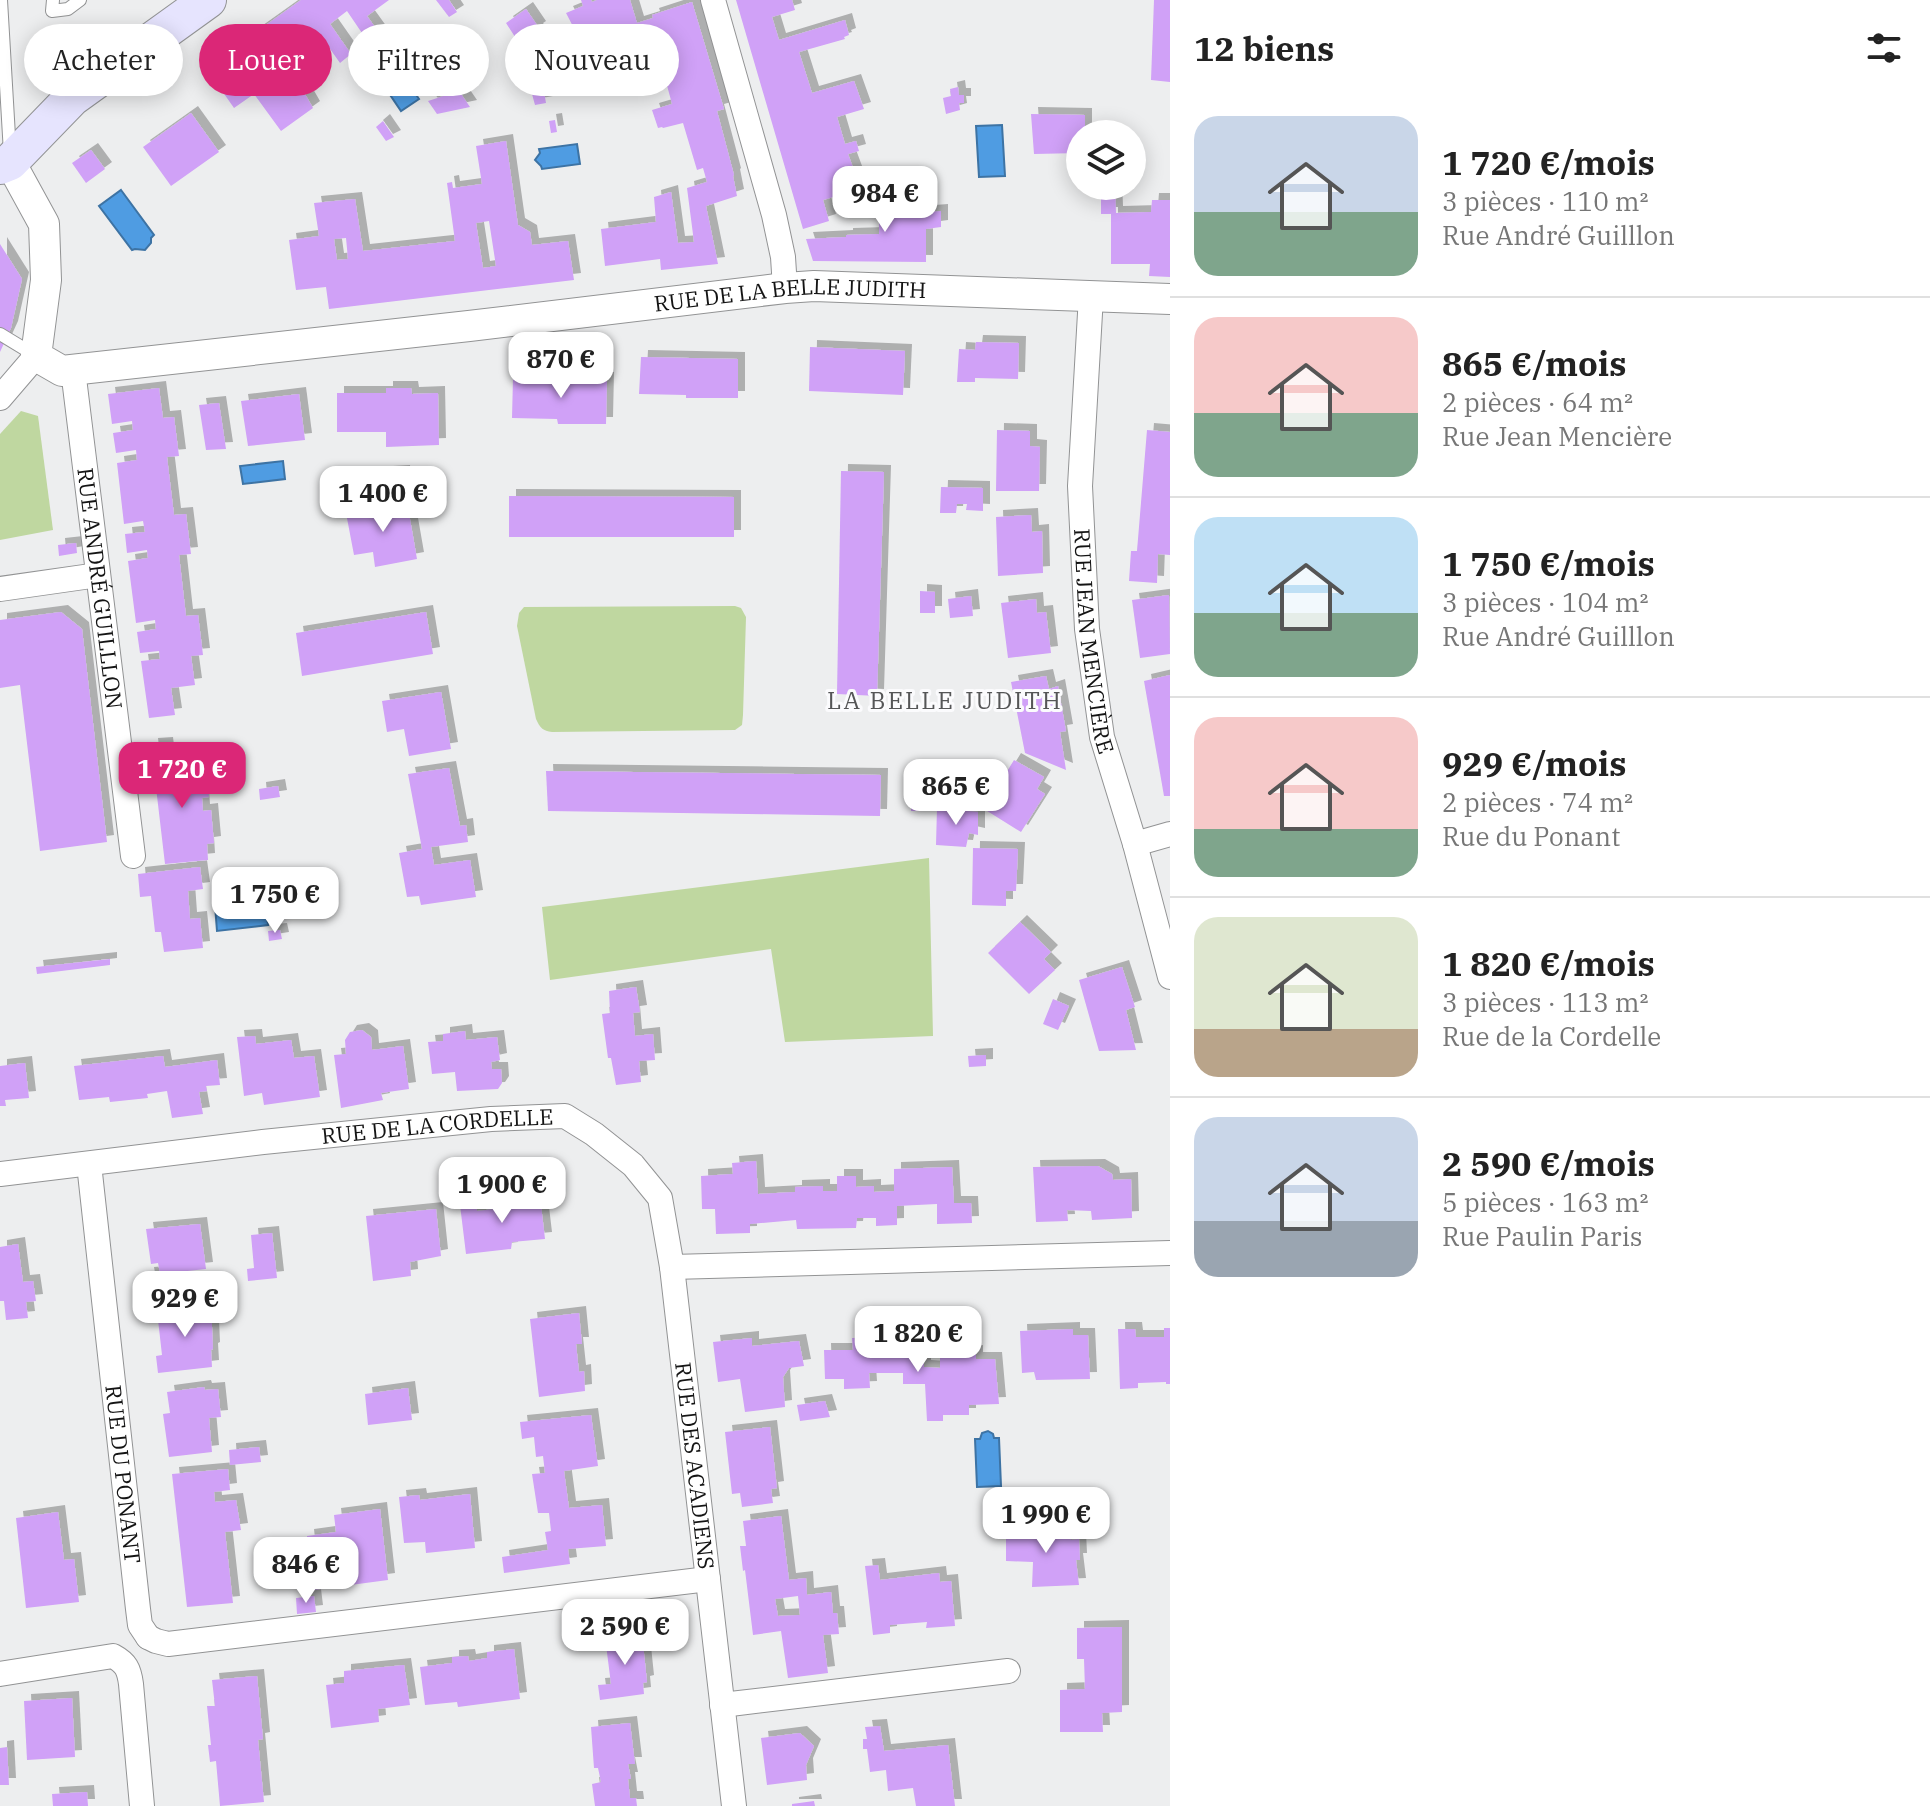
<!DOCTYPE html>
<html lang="fr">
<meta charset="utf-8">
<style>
:root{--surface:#fff;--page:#f2f2f2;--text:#222;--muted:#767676;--line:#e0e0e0;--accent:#db2777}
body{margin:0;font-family:"IBM Plex Serif",serif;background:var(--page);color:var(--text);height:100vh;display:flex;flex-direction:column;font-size:30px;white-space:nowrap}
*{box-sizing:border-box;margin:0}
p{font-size:26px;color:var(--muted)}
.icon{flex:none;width:44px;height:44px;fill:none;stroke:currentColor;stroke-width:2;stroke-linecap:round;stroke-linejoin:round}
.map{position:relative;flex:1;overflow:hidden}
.panel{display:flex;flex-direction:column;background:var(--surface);width:760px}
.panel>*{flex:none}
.hud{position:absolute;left:24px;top:24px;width:760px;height:72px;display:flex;gap:16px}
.fabs{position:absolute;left:1066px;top:120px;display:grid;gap:16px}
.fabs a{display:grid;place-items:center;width:80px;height:80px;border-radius:50%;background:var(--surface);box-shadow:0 4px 20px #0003;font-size:40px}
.price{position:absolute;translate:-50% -68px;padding:0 18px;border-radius:16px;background:#fff;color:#222;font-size:26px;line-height:52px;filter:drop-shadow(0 2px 4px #0008)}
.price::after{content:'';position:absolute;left:50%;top:48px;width:24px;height:18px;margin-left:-12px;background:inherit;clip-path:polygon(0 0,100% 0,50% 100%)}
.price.current{background:var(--accent);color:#fff}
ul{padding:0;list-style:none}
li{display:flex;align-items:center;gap:24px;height:200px;padding:0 24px}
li+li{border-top:2px solid var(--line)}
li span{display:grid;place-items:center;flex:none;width:224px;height:160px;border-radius:24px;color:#555}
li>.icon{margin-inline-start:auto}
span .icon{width:96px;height:96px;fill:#fffc;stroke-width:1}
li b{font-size:34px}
h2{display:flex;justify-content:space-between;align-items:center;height:96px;padding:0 24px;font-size:34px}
.pill{padding:0 28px;border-radius:36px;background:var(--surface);box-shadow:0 4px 20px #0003;font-size:28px;line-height:72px}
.pill.current{background:var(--accent);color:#fff}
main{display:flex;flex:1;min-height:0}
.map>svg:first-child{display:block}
</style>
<main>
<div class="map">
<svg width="1170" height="1806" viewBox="0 0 1170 1806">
<defs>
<filter id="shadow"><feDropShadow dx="7" dy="-7" stdDeviation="0" flood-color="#0004"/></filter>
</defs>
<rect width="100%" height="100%" fill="#edeeef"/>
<g fill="#bfd7a0">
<path d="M21,411L38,416L53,530L0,540V434Z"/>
<path d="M735,606L741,608L746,617L743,715L742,725L735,730L552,732C543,731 540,728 536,719L517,626L519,613L524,607Z"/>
<path d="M929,858L933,1036L785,1042L771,949L550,980L542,907Z"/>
</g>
<g fill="#4f9ce2" stroke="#3d73a4" stroke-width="2">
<path d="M389,56L419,99L401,111L372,68Z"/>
<path d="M1002,125L1005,176L979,177L976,126Z"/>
<path d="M577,144L580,164L542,169L541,166L535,160L540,153L539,149Z"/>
<path d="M121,190L154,235L151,238V243L145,250L135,249L132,250L99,206Z"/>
<path d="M283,461L285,479L243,484L240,466Z"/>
<path d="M265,898L268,925L217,931L215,905Z"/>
<path d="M988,1431L993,1434L994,1438H999L1001,1486L977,1487L975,1439H980L982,1433Z"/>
</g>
<g fill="#d0a1f7" fill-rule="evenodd" filter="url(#shadow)">
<path d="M301,0H389L367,16L385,41L372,51L362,37L364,36L347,11L330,24L351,54L340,63L328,46L305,63L316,79L302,89L313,108L281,131L254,94L234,108L206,68Z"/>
<path d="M436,0H449L457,12L449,17Z"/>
<path d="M581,0H591L592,2L597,0H630L637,23L653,18L652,15L692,2L724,109L717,111L734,175L733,176L737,196L706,206L718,264L661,270L660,259L605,266L601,229L656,222L654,197L671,192L678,243L694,242L687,188L707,182L703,168L697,170L683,123L663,128L662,127L658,128L652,110L672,104L662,67L614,81L608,61L655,47L651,34L629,40L626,27L608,32L605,26L578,36L566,13L583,6Z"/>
<path d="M736,0H792L795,10L772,17L779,40L845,20L849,35L844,37L845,39L799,52L812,93L854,81L864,109L837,117L845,144L856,141L859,151L848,154L861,189L823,200L829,221L803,229Z"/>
<path d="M1154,0H1170V82L1151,80Z"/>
<path d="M526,9L539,28L536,30L551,50L537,55L523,37L517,40L506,23Z"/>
<path d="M522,74L528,83L523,87L517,78Z"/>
<path d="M958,87L959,95H964V103H959L960,110L946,114L943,98L951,96L950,89Z"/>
<path d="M459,91L470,107L437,114L428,101Z"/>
<path d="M544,91L546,103L535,105L532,94Z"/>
<path d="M191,113L219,152L171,186L143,147Z"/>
<path d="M1031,114L1085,115V134H1080V153L1034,154Z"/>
<path d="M555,120L557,132L551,133L549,121Z"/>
<path d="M383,121L394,137L386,141L376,127Z"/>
<path d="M506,141L518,225L530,232L532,245L568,241L574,280L329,309L326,287L296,290L289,240L319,236L314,203L355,199L363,251L455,241L447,183L452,182L453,188L482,184L476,146ZM489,221L496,266L483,268L476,223ZM346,238L348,259L337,260L334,239Z"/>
<path d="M91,150L105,169L86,183L72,163Z"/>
<path d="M913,173L914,213L941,211V227L926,229V262L813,261L806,239L846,237V235L879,234V223H890L891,180Z"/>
<path d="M1101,186H1115L1116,213L1151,212L1152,200H1170V277L1149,276L1150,264H1111V214H1101Z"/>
<path d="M0,244L22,279L11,328L0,352Z"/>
<path d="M976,342L1019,343L1018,379L975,378V382H957L959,349L975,350Z"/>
<path d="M810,347L905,351L903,395L809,391Z"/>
<path d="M641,357L738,359V398H686V395L639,394Z"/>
<path d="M513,378L607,379L606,424H558L557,419L512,418Z"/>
<path d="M159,388L163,418L174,417L179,456L167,457L174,515L186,514L191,554L179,555L186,616L198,615L203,655L191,656L195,685L171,688L175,715L149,718L141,661L160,659L159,651L140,653L137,632L156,629L155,620L136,623L128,561L148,558L147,550L127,553L125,534L145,532L143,521L124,524L117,463L137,460L136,450L116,453L113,433L133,430L132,421L112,424L108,394Z"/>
<path d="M386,388H411L412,394L438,393L439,445L386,447V432H337V393H386Z"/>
<path d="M299,394L305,440L248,446L241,401Z"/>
<path d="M219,403L226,449L206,450L199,405Z"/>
<path d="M997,430L1030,431V446L1040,447L1039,491H996Z"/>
<path d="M1147,430L1170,432V555L1158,554L1157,583L1129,581L1131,551H1137Z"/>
<path d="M841,471L884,472L877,696L837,694Z"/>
<path d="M403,472L404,481H385L386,473Z"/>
<rect x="322" y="481" width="25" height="29"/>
<path d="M941,487L983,488V511L966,510L967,504H957L956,513H940Z"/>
<path d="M509,496L734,497V537H509Z"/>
<path d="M407,502L417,559L375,567L373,552L354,555L346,513Z"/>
<path d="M1031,515L1032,532L1042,531L1043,573L998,576L996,517Z"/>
<path d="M76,543L77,553L59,556L58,545Z"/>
<path d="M920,591L935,592V613H920Z"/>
<path d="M1169,595L1170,654L1140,658L1132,600Z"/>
<path d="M971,596L973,616L950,618L948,599Z"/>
<path d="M1036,599L1037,613L1046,612L1051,653L1008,658L1001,603Z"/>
<path d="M61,612L82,629L107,842L40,851L20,685L0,688V620Z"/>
<path d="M426,612L433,654L302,676L296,633Z"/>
<path d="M1170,675V796H1164L1144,681Z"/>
<path d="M1046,676L1049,689L1058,686L1066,731L1060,732L1066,770L1025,753L1011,682Z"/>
<path d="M441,692L451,749L409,756L404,729L387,732L382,701Z"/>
<path d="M166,744L169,769L198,766L200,781L206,780L209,797L202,798L203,811L211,810L214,843L207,844L208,860L165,864L151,745Z"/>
<path d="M1014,760L1044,777L1037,789L1045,794L1021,832L984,809Z"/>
<path d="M449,768L460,826L466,825L468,842L431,847L434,865L470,860L476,897L421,905L419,896L407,897L399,853L422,849L408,774Z"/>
<path d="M546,771L881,775L880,816L548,811Z"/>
<path d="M278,786L280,797L260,800L259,789Z"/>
<rect x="911" y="791" width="13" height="20"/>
<path d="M937,808L978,812V835L969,833L966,847L936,845Z"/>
<path d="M973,848L1018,849L1016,891H1006V906L972,905Z"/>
<path d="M200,867L203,889L188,891L190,919L200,918L203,948L164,952L161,932H155L151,896L140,897L138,874Z"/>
<path d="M1020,922L1051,952L1044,959L1055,970L1029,994L988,953Z"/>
<path d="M280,930L282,939L269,941L268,931Z"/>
<path d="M110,959V965L37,974L36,967Z"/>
<path d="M1122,967L1135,1007L1126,1010L1136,1050L1099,1051L1079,980Z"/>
<path d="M636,987L640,1012L633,1013L635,1036L653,1034L655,1060L639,1061L641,1082L616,1085L611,1058H608L602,1014L610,1013L609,991Z"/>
<path d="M1053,999L1069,1006L1058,1030L1043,1024Z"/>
<path d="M362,1030L371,1037L372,1050L403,1046L409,1089L381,1093L383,1100L341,1108L334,1055L346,1054L345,1040L350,1032Z"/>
<path d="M465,1031L466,1040L497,1037L500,1060L491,1062L492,1069H501L502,1083L498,1089L457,1091L455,1072L432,1074L428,1042L443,1041V1034Z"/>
<path d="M255,1036L256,1044L291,1040L294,1058L314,1056L320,1097L264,1105L262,1093L244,1096L237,1037Z"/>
<path d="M986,1055V1066L969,1067L968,1056Z"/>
<path d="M163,1056L165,1067L217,1060L220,1085L206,1086L207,1091L199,1092L203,1114L172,1118L167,1091L147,1094L148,1098L110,1102L109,1097L79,1100L74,1066Z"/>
<path d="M25,1063L29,1098L5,1100L6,1106H0V1066Z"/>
<path d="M756,1161L758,1194L795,1192V1187L823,1186V1191H837V1176H856V1187L874,1186V1192L894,1191V1169L952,1167L954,1203H971L972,1223L937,1224V1204L897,1206V1225L876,1226V1218H857L856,1228L797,1229L796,1220L750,1224V1233L716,1234L715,1209H702L701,1176L733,1174L732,1163Z"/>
<path d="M1098,1166L1112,1174L1113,1180L1131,1179L1132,1218L1092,1220L1091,1211L1067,1210L1068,1221L1036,1222L1033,1167Z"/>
<path d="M540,1197L545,1239L512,1242L511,1249L466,1254L460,1205H476L477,1211L504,1208V1201Z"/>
<path d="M436,1209L441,1256L410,1262L411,1276L373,1281L366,1216Z"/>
<path d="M200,1224L206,1269L178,1272L180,1288L150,1291L147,1274L160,1273L158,1263L151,1264L146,1229Z"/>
<path d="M272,1233L277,1278L248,1281L247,1269L254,1268L251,1235Z"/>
<path d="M18,1244L23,1282L33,1281L36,1301L26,1302L28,1318L6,1320L4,1301H0V1247Z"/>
<path d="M211,1304L213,1349L211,1350L212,1367L158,1373L156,1356L162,1355L157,1311Z"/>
<path d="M579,1313L582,1344H576L579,1372L584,1371L585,1391L539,1397L530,1319Z"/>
<path d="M1164,1328H1170V1384H1166V1382L1138,1383V1388L1120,1389L1118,1329H1135L1136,1337H1164Z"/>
<path d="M1073,1329V1335H1088L1090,1379L1036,1380L1034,1372L1022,1373L1020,1331Z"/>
<path d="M905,1336V1348L924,1347V1367L940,1368V1354L976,1352V1359H995L999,1404L969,1405V1415H943V1421H927L925,1384H903V1373H869L870,1388L844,1389V1379H825L824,1350H853L852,1338Z"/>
<path d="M752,1338V1346L799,1341L804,1366L789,1368L783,1377L785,1407L745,1412L740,1379L718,1382L713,1342Z"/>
<path d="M204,1387L205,1390L218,1389L221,1417L209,1418L212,1452L169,1457L163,1414L170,1413L167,1392Z"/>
<path d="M408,1388L412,1420L368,1425L365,1394Z"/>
<path d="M825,1401L830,1417L800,1421L797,1405Z"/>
<path d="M591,1415L598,1466L564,1471L569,1508L602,1505L606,1546L568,1549L570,1564L504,1573L502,1557L548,1550L545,1532L551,1531L549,1513H538L532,1474L545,1473L543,1456L536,1457L534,1437L522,1439L520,1422Z"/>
<path d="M770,1427L777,1488L771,1489L773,1503L742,1507L740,1493L732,1494L725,1432Z"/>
<path d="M259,1447L261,1462L230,1465L229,1450Z"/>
<path d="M228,1469L230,1490L214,1492L215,1502L236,1500L241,1530L225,1532L233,1603L187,1607L172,1474Z"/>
<path d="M470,1494L475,1548L426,1553L425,1542L404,1543L399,1497L419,1495L420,1500Z"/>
<path d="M380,1509L388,1580L313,1590L307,1536L336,1532L334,1515Z"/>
<path d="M58,1512L64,1560L74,1559L79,1602L26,1608L16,1518Z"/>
<path d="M781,1516L789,1580L806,1578L807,1595L831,1592L833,1613H837L839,1634L823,1635L828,1673L788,1678L781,1631L753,1635L745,1570L743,1571L740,1546H746L743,1521ZM798,1596L800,1615L778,1616L775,1599Z"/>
<path d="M1006,1526H1027L1028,1536L1045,1535V1526L1071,1527V1540L1079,1539L1080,1560H1076L1079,1585L1032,1587L1033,1562L1006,1561Z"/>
<path d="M878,1565L880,1580L939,1573L940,1582L951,1581L955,1626L926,1628L927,1622L890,1625V1633L873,1635L865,1566Z"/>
<path d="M314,1596L316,1612L297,1614L296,1598Z"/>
<path d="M1122,1627V1712L1102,1713L1103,1732H1060V1690L1085,1689L1084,1659H1077V1628Z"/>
<path d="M642,1634L647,1682L643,1683L644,1694L600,1700L598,1685L611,1684L605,1637Z"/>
<path d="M514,1649L520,1699L458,1707L457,1702L425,1705L420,1667L452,1663V1657L468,1656L469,1661L487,1658V1652Z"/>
<path d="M404,1665L410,1705L378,1709L379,1722L331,1728L326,1685L344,1683V1671Z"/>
<path d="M257,1676L263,1739L258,1740L264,1802L220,1806L216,1761L210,1762L208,1745H211L207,1706H215L212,1680Z"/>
<path d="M72,1698L75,1757L27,1760L24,1701Z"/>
<path d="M630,1723L635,1764H628L631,1779H628L630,1798H636L637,1806H595L592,1784L601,1782L598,1768H594L591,1727Z"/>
<path d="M880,1726L884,1751L948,1745L955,1806H916L913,1788L888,1791L886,1770L870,1772L867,1749H863V1739H867L865,1727Z"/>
<path d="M800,1733L814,1746L806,1765L807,1780L767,1785L761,1738Z"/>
<path d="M7,1747L9,1785H0V1748Z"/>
<path d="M87,1792L88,1806H53L52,1794Z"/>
<path d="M814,1801L815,1806H792V1804Z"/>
</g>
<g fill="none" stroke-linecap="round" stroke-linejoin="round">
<defs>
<g id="service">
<path d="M1,0L10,153"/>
<path d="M53,0L52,11L68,9L80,0"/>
<path d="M0,334L33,354"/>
</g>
<g id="minor">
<path d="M713,0L774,215L783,257L785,288"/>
<path id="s1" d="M1091,296L1080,486L1087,629L1102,737L1135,844L1170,977"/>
<path id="s2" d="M73,370L133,856"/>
<path d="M0,398L36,356"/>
<path d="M0,589L98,575"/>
<path d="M1135,844L1170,834"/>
<path id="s3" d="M89,1164L138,1609L140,1625L148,1637"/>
<path id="s4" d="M0,1174L263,1142L491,1119L565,1116L594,1134L633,1165L660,1198L672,1267L1170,1253"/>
<path id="s5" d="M672,1267L734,1806"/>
<path d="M148,1637L156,1641L168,1644L708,1579"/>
<path d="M0,1674L113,1656C126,1663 129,1669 131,1684L142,1806"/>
<path d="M722,1705L1008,1671"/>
</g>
<g id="tertiary">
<path id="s6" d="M10,162L44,224L46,280L36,356L62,371L469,326L785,288L814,286L1170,299"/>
</g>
<path id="secondary" d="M0,166L10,162L72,98L208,0"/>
</defs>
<use href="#service" stroke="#929394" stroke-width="14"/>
<use href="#minor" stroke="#929394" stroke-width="26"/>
<use href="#tertiary" stroke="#929394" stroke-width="32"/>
<use href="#secondary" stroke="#929394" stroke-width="38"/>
<use href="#service" stroke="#fff" stroke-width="12"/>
<use href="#minor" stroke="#fff" stroke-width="24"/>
<use href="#tertiary" stroke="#fff" stroke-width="30"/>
<use href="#secondary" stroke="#e6e4fe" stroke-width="36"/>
</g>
<g text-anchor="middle" stroke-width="6" stroke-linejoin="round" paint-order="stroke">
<g font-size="22" fill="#141414" stroke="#fbfbfd">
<text dy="8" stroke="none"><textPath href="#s6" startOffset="966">RUE DE LA BELLE JUDITH</textPath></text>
<text dy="8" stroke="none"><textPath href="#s2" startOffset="220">RUE ANDRÉ GUILLLON</textPath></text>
<text dy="8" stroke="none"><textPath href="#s1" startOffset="346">RUE JEAN MENCIÈRE</textPath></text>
<text dy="8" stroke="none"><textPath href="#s4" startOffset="440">RUE DE LA CORDELLE</textPath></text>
<text dy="8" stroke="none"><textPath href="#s5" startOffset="200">RUE DES ACADIENS</textPath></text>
<text dy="8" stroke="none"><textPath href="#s3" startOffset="312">RUE DU PONANT</textPath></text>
</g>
<g font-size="24" letter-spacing="2" fill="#555657" stroke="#fbfbfd">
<text x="945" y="709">LA BELLE JUDITH</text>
</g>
</g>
</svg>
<div class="fabs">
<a><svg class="icon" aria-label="layers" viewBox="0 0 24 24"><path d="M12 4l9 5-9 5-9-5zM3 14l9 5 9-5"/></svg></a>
</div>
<b class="price" style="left:885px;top:234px">984 €</b>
<b class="price" style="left:561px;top:400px">870 €</b>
<b class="price" style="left:383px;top:534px">1 400 €</b>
<b class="price current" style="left:182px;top:810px">1 720 €</b>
<b class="price" style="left:956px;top:827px">865 €</b>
<b class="price" style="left:275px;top:935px">1 750 €</b>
<b class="price" style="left:502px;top:1225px">1 900 €</b>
<b class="price" style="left:185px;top:1339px">929 €</b>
<b class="price" style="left:918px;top:1374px">1 820 €</b>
<b class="price" style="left:1046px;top:1555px">1 990 €</b>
<b class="price" style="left:306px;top:1605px">846 €</b>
<b class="price" style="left:625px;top:1667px">2 590 €</b>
<div class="hud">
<a class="pill">Acheter</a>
<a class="pill current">Louer</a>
<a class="pill">Filtres</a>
<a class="pill">Nouveau</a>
</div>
</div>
<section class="panel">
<h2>12 biens<svg class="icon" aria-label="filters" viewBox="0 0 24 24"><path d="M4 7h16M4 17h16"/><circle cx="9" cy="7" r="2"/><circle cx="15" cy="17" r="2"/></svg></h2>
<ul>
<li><span style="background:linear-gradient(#c9d6e8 60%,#7fa58c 0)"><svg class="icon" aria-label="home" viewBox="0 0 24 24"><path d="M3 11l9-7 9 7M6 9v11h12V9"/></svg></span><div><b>1 720 €/mois</b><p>3 pièces · 110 m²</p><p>Rue André Guilllon</p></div></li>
<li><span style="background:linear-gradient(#f6c9c9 60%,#7fa58c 0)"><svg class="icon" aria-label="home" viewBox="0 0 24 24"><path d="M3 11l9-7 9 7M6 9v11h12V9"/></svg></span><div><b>865 €/mois</b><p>2 pièces · 64 m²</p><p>Rue Jean Mencière</p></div></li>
<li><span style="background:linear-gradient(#bfe0f5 60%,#7fa58c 0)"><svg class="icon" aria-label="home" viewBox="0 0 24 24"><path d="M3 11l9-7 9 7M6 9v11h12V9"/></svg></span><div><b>1 750 €/mois</b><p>3 pièces · 104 m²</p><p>Rue André Guilllon</p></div></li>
<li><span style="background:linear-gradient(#f6c9c9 70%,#7fa58c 0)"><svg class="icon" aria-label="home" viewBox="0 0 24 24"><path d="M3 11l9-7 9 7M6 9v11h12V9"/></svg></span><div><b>929 €/mois</b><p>2 pièces · 74 m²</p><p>Rue du Ponant</p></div></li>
<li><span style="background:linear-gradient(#dfe7d0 70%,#b9a48a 0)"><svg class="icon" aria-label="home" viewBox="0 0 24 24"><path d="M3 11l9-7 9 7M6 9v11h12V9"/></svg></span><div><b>1 820 €/mois</b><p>3 pièces · 113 m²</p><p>Rue de la Cordelle</p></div></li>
<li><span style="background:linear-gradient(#c9d6e8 65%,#9aa5b1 0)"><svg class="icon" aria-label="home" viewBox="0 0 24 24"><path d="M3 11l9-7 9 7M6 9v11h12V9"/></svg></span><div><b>2 590 €/mois</b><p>5 pièces · 163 m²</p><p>Rue Paulin Paris</p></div></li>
</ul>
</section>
</main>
